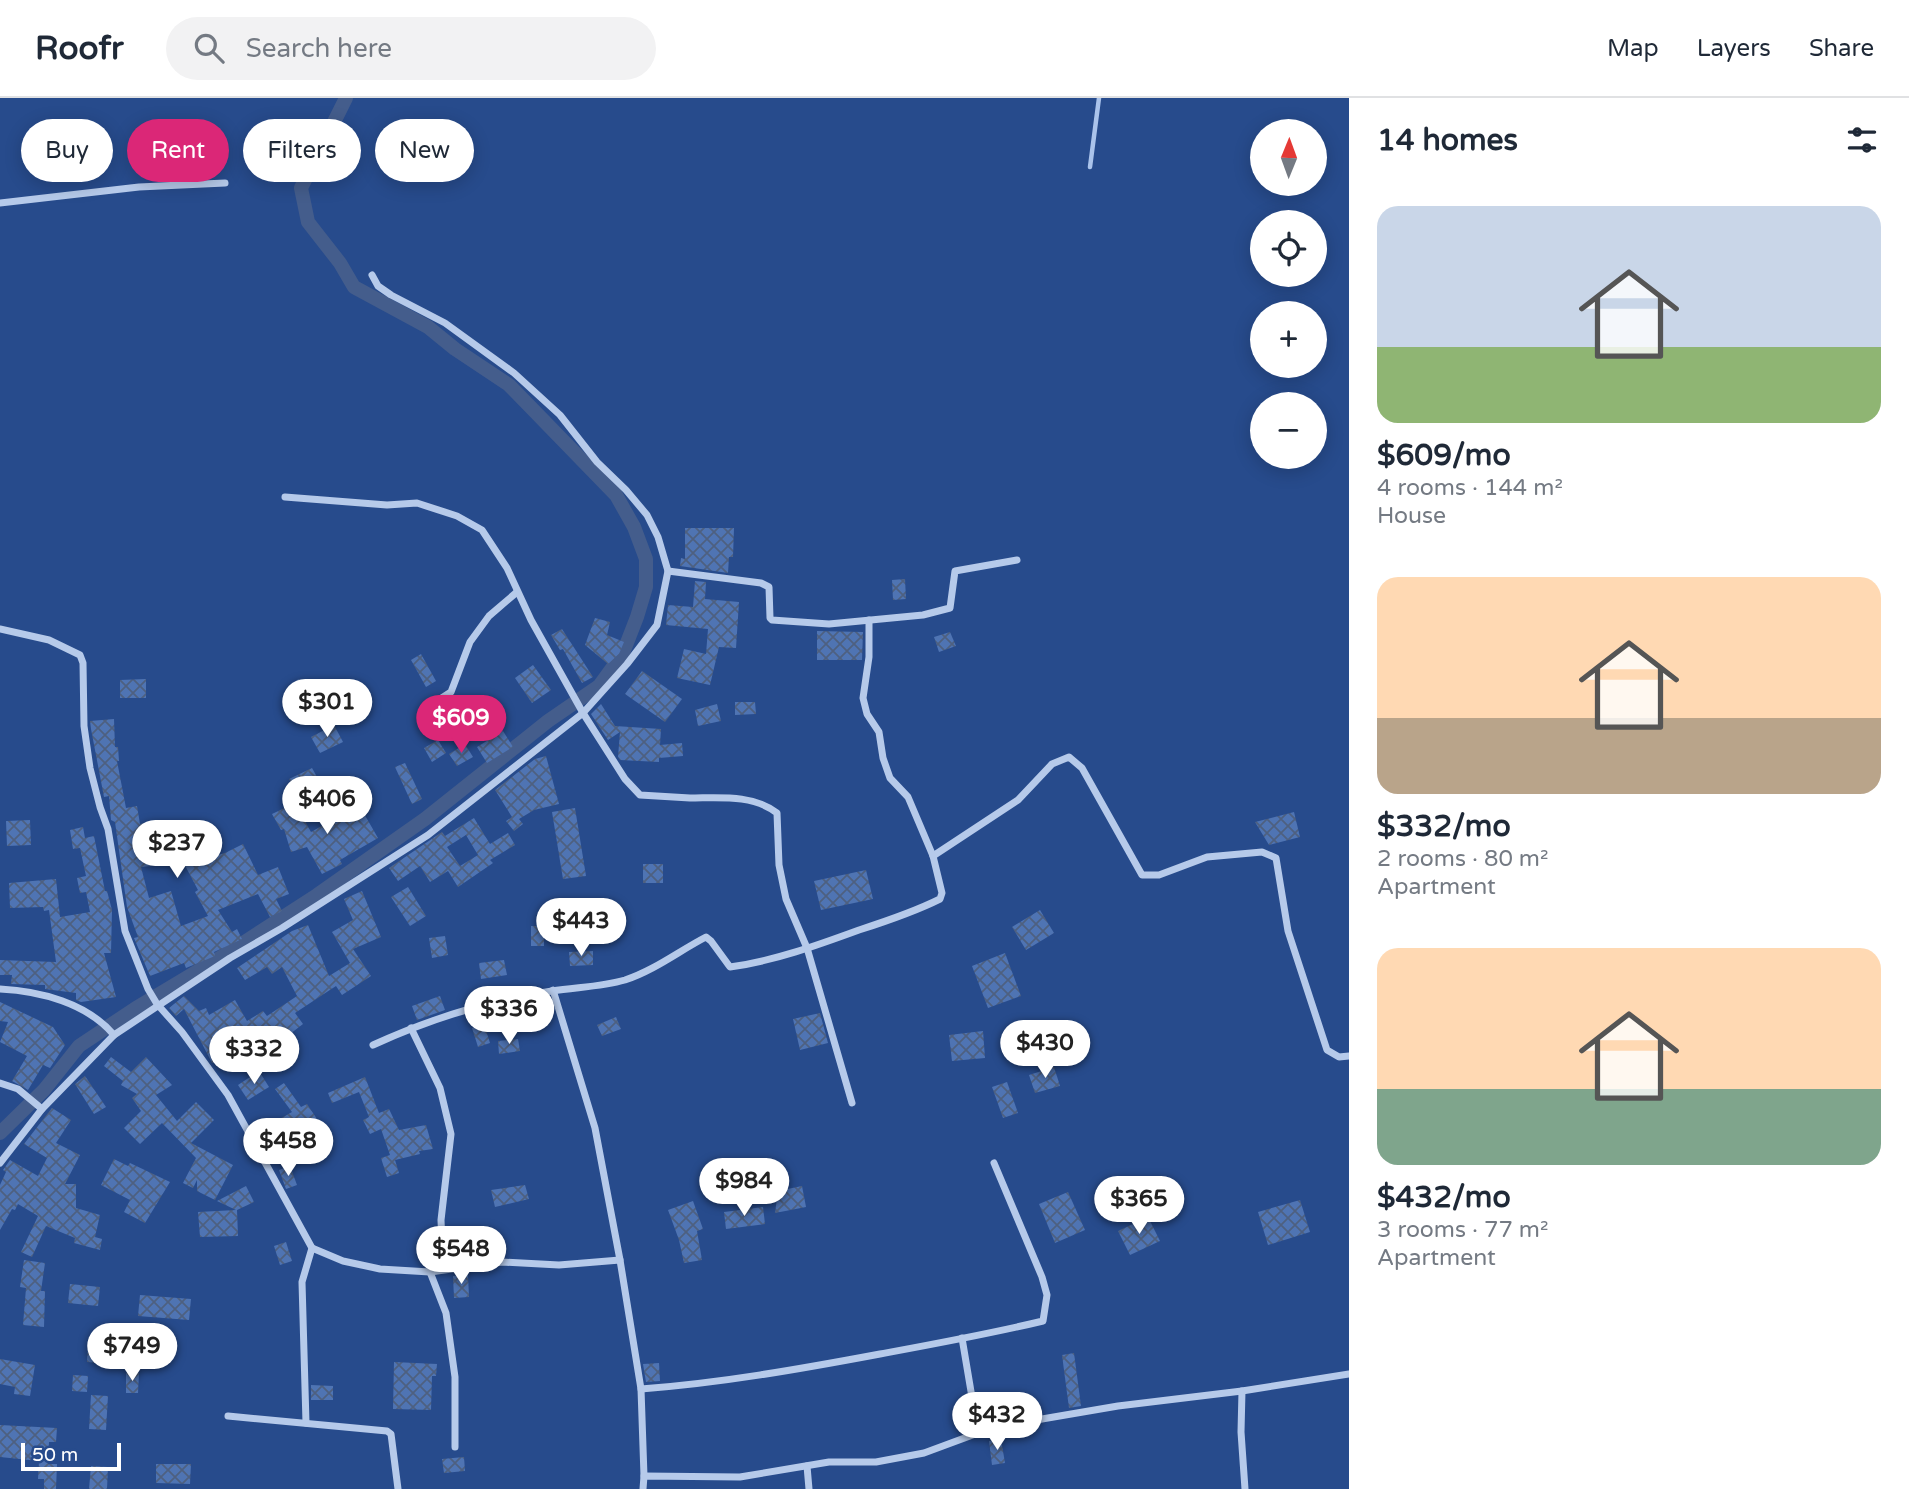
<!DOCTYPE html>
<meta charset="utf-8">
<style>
:root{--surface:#fff;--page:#f2f2f3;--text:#1f2937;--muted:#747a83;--line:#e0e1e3;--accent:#db2777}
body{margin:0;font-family:"Varela Round",sans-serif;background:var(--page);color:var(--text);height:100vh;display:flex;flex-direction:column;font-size:26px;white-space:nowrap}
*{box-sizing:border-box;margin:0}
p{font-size:23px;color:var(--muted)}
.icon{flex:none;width:38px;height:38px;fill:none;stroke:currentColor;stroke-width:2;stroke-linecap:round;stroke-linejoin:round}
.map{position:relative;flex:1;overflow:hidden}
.panel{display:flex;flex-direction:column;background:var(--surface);width:560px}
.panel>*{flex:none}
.top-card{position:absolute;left:21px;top:21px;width:665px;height:63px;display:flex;gap:14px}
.needle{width:46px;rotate:1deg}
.tools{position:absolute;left:1250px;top:21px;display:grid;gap:14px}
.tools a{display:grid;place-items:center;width:77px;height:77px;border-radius:50%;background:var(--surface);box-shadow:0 4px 18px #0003;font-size:35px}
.scale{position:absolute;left:21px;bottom:18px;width:100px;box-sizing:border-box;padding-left:7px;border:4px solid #fff;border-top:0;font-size:19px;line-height:24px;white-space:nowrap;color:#fff;-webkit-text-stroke:5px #274b8c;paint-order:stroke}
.price{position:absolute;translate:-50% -60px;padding:0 16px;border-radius:24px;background:#fff;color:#222;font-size:23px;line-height:46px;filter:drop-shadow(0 2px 4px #0008)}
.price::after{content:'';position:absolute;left:50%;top:42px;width:21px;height:16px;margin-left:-10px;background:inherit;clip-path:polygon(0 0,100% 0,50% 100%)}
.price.current{background:var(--accent);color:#fff}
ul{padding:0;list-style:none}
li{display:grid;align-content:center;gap:14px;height:371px;padding:0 28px}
li span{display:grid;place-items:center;height:217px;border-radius:21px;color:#555}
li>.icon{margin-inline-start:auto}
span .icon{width:126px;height:126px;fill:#fffc;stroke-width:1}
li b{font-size:30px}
h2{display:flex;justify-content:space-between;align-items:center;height:84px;padding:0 28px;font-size:30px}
.chip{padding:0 24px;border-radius:32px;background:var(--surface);box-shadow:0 4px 18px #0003;font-size:24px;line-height:63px}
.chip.current{background:var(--accent);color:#fff}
header{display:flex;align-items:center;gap:42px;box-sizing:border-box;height:98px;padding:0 35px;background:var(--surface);border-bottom:2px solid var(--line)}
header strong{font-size:33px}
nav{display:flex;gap:38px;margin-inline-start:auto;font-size:24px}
.search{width:490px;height:63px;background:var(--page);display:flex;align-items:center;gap:18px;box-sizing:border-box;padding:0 24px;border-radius:38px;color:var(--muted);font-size:26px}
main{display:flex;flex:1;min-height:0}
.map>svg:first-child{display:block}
</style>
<header>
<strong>Roofr</strong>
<div class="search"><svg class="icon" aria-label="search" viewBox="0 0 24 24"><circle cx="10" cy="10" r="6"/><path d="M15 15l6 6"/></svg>Search here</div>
<nav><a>Map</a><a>Layers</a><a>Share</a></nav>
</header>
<main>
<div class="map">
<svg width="1349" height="1391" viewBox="0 0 1349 1391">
<defs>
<pattern id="building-cross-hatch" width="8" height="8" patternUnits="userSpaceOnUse" patternTransform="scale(1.75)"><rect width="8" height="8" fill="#4f74b3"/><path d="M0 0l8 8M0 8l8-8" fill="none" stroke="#4e6080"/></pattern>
</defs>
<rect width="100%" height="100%" fill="#274b8c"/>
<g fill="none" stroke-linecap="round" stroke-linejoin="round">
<path stroke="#aac3eb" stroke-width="4.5" d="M1090,69L1099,0"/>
<path stroke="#445d8c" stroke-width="14" d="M0,1035L44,992L79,948L136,910L226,856L317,797L425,721L548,623L599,588L623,555L637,519L646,489V461L634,429L616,397L509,287L455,251L428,229L354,189L340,165L308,124L301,90L346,0"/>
</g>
<g fill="url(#building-cross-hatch)" fill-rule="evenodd">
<path d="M685,430H734L733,459H729L728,475L680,468L681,460L685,461Z"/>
<path d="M905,481L906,501L893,502L892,482Z"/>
<path d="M695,483L706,484L705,501L739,504L736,550L719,549L710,587L677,580L684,551L706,556L708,531L666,527L668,507L693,509Z"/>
<path d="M595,520L610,524L607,537L624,544L619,556L608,566L585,547Z"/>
<path d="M562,531L593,579L582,585L563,551L560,552L551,537Z"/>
<path d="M817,533L863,534L862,562H817Z"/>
<path d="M950,534L956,548L939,554L934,539Z"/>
<path d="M421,556L436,583L426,589L411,562Z"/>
<path d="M533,567L551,592L532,605L515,580Z"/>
<path d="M642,573L682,601L665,624L625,596Z"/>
<path d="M146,581V600H120V582Z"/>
<path d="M298,581L314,588L307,606L290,599Z"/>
<path d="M735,604H755L756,616L735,617Z"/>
<path d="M601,606L615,628L661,631L660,647L682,645L683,658L659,660V664L620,662L618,659L620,634L608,642L591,616Z"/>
<path d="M717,606L721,623L698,628L695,612Z"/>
<path d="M114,621L115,649H118L119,663H117L126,710L137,708L140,726L145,725L151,768L141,769L149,800L171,793L181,828L208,818L195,794L198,792L180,758L196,750L201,761L225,755L243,746L258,777L278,769L289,796L276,801L282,813L270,819L258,796L218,812L232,834L237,831L242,841L214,854L215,858L186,870L184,865L150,878L134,840L138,839L127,809L115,724L111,722L109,698L104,699L91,631L90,623Z"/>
<path d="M334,627L343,644L320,655L311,639Z"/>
<path d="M503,633L513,649L487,665L477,649Z"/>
<path d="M438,642L446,655L432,664L424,650Z"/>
<path d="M465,646L473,659L457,668L449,656Z"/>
<path d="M546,658L559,706L534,712L519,721L523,726L514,733L506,723L512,719L495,692L535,661Z"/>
<path d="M405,665L422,701L412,706L395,669Z"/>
<path d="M312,670L321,686L298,698L289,681Z"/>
<path d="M295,705L311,734L359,707L378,740L340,762L342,766L322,776L307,749L291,754L284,731L281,732L272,716Z"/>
<path d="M575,710L586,778L563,781L552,714Z"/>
<path d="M1294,714L1300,739L1269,747L1255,724Z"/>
<path d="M474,720L490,746L508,735L515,747L490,762L493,765L458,789L448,773L430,784L420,768L398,783L389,770L442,734L445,738ZM466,737L478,757L460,768L447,749Z"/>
<path d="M30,722L31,747L7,748L6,723Z"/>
<path d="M83,729L85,740L94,738L105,793H107L112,812L111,855H104L116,899L81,904L76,902V895L45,891V887L11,886L12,877H0V862L56,864L49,812L44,813L43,809L10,810L9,785L56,781L60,819L90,814L86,794L80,795L77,780L86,778L80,750L73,751L70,732Z"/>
<rect x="643" y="766" width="20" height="19"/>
<path d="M866,772L873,801L821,812L814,783Z"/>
<path d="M408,789L426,818L410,828L391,799Z"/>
<path d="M362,793L381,839L353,851L371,878L342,897L336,888L295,915L303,926L264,956L269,964L254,975L239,953L212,965L184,911L176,918L169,910L184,898L199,913L206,910L209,917L235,902L247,923L263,913L267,918L297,898L282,869L272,876L267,869L245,882L237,870L292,833L308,827L329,878L350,865L332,834L353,822L344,801Z"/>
<path d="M1040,812L1054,835L1026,852L1012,829Z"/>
<rect x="531" y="828" width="13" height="20"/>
<path d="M445,838L448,857L432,860L429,840Z"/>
<path d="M593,853V867L570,868L569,854Z"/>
<path d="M1005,855L1021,898L988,910L972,868Z"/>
<path d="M504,862L507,877L481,881L479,865Z"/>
<path d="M440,898L445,912L417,922L412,908Z"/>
<path d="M0,904L53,929L65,947L50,970L43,967L28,992L12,983L27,958L0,944L8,924L0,923Z"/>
<path d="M820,915L828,945L800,952L793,921Z"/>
<path d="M616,919L621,931L602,938L597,927Z"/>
<path d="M484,926L490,945L478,949L472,930Z"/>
<path d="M983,933L985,960L952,963L949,937Z"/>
<path d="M518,941L520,953L499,956L498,943Z"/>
<path d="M111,959L131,974L146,959L172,987L156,997L177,1023L196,1004L214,1022L191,1045L233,1067L215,1102L197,1093V1082L193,1090L183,1085L196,1060L162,1025L140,1046L124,1030L141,1013L132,1000L137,996L121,987L123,983L104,968Z"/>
<path d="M1054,969L1060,988L1035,995L1029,977Z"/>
<path d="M259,973L269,989L248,1002L238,987Z"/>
<path d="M85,978L106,1009L94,1016L75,986Z"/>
<path d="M365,979L379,1015L389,1011L399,1032L426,1027L433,1051L419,1053L420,1056L395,1062L399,1075L387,1079L381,1060L390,1057L381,1031L370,1036L363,1022L369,1019L359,994L332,1005L328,995Z"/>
<path d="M1007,984L1018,1015L1003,1020L992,989Z"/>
<path d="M284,985L301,1009L307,1006L321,1027L290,1044L276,1023L292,1014L275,991Z"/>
<path d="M52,1010L71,1022L56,1045L80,1057L65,1086H76V1110L100,1117L95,1139L102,1141L100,1152L74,1145L75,1140L46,1128L32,1159L21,1154L38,1118L18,1106L15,1112L12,1111L0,1132V1087L6,1074L3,1072L10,1062L38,1078L47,1060L24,1046Z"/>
<path d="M114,1061L128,1068L130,1065L170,1084L145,1125L124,1114L130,1102L101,1087Z"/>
<path d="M290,1068L297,1087L286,1091L279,1072Z"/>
<path d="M525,1087L529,1101L495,1109L491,1092Z"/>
<path d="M246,1088L254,1104L237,1112L238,1138L200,1139L198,1114L236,1112L217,1103Z"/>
<path d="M802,1088L806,1109L775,1115L778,1093Z"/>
<path d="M1068,1094L1085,1132L1055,1145L1039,1106Z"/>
<path d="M1300,1102L1310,1134L1268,1147L1258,1114Z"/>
<path d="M693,1103L703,1131L697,1133L702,1162L684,1165L679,1142L668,1112Z"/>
<path d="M763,1109L765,1126L726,1131L724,1114Z"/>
<path d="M1148,1119L1160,1143L1130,1157L1118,1133Z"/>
<path d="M286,1144L292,1163L280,1167L274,1148Z"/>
<path d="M24,1162L45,1165L41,1193H45L44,1229L23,1227L26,1190L20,1189Z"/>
<path d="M468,1177L469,1199L454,1200L453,1178Z"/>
<path d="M70,1186L100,1189L98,1208L68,1205Z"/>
<path d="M140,1197L191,1201L189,1222L138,1218Z"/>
<path d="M88,1241L110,1243L109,1266L87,1264Z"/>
<path d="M1074,1255L1081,1308L1069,1310L1062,1257Z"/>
<path d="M0,1261L35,1267L30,1298L14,1296L15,1289L0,1286Z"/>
<path d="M394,1264L437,1266L436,1278H432L431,1312L393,1311Z"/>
<path d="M659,1265L660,1283L646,1284L643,1266Z"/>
<path d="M126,1275H139L138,1295H126Z"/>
<path d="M73,1277L88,1278L87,1294L72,1293Z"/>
<path d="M311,1287L333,1288V1302H311Z"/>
<path d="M91,1297L108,1298L106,1332L89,1331Z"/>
<path d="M0,1327L57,1330L56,1344H49L48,1366H57L56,1391H44V1381H38L39,1363L0,1359Z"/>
<path d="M1001,1341L1005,1365L992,1367L989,1343Z"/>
<path d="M464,1359L465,1373L444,1375L442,1361Z"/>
<path d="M156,1366H191L190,1386L156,1385Z"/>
<path d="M91,1368L108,1369L107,1391H89Z"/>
</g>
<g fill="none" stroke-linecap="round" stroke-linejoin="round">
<g stroke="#b6caea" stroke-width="7">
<path d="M0,105L139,89L225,85"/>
<path d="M285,399L387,407L417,405L457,418L482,432L507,470L531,522L583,615L625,681L640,697C656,698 673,699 690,700C718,700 753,696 777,715L779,767L786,801L807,850L852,1005"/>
<path d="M668,473L761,485L769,489L770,520L772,522L829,526L923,517L950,510L955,473L1017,462"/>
<path d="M0,531L49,542L80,557L83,565L84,628L90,670L100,709L108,731L125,833L148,891L157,906L182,934L228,997L312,1150L343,1163L380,1171L430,1174L502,1164L559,1167L620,1162"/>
<path d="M423,612L451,594L470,544L489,518L517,494"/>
<path d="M933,758L1018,702L1052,666L1069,659L1082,670L1142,777H1159L1207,759L1262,754L1276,760L1288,833L1327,952L1339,959L1349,958"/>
<path d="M0,891C40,893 87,905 114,937"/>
<path d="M553,892L595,1030L620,1162L641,1291L644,1378"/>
<path d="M411,930L440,990L451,1036L441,1122L443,1171"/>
<path d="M373,947C430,921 489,902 552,893C576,889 601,889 625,882C655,872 679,853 706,839L711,843L730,869C774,863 818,847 859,832C887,823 914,814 940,801L942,795L933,758L908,699L890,680L883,660L879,634L867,616L863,600L869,559V522"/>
<path d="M0,985L18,991L42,1011"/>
<path d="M0,1065L42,1011L114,937L230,860L282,830L428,737L583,615L627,566L657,527L668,473L658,439L647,417L626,392L597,364L560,317L514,275L445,225L391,197L378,188L372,177"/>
<path d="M430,1174L446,1215L455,1279V1349"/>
<path d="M962,1240L978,1335"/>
<path d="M641,1291C721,1285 800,1271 880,1256C934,1246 989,1236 1043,1223L1047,1197L1042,1179L994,1065"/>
<path d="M1242,1293L1349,1276"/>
<path d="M228,1318L387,1333L391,1336L398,1391"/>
<path d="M306,1325L302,1184L312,1150"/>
<path d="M807,1368L809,1391"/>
<path d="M643,1391L644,1378L740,1379L829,1364H876L924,1355L978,1335L1042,1321L1118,1308L1242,1293L1241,1334L1245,1391"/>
</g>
</g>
</svg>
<div class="tools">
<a><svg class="needle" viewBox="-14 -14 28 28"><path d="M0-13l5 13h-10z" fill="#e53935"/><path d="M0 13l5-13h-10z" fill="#747a83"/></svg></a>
<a><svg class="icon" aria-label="locate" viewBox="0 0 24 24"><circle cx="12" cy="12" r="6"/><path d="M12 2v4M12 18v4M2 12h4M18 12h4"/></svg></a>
<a>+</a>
<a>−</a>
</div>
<div class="scale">50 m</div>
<b class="price" style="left:327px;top:641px">$301</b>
<b class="price current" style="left:461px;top:657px">$609</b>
<b class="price" style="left:327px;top:738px">$406</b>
<b class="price" style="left:177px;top:782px">$237</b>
<b class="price" style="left:581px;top:860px">$443</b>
<b class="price" style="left:509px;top:948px">$336</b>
<b class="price" style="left:1045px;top:982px">$430</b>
<b class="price" style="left:254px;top:988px">$332</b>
<b class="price" style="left:288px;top:1080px">$458</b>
<b class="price" style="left:744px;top:1120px">$984</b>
<b class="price" style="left:1139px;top:1138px">$365</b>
<b class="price" style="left:461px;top:1188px">$548</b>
<b class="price" style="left:132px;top:1285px">$749</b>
<b class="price" style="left:997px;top:1354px">$432</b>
<div class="top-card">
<a class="chip">Buy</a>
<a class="chip current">Rent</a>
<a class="chip">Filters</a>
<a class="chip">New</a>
</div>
</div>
<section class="panel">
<h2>14 homes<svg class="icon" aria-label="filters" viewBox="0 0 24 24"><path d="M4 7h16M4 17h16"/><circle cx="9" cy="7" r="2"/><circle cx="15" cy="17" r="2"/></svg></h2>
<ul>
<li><span style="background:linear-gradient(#c9d6e8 65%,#8fb573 0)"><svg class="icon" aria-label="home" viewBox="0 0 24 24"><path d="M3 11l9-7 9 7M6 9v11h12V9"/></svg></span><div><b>$609/mo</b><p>4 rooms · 144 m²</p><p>House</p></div></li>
<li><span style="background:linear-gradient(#ffd9b3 65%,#b9a48a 0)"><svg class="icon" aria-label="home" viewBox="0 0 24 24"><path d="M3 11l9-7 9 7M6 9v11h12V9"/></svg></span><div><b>$332/mo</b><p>2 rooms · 80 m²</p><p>Apartment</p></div></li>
<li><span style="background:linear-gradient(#ffd9b3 65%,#7fa58c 0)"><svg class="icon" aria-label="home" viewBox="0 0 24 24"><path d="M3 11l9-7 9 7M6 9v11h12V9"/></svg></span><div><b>$432/mo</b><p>3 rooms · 77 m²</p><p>Apartment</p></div></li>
</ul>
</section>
</main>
